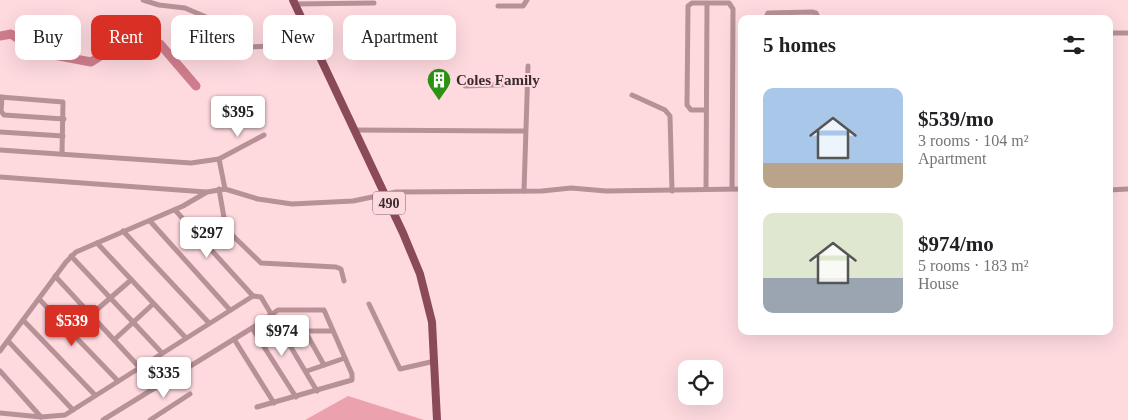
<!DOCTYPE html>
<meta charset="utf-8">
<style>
:root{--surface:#fff;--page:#f2f2f2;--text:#202124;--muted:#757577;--accent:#d93025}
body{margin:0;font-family:Georgia,serif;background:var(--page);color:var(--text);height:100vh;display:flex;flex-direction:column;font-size:19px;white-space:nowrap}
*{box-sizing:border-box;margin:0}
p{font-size:16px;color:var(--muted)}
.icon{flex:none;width:28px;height:28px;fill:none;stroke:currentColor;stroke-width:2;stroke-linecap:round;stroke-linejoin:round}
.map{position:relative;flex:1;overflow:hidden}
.panel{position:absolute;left:738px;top:15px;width:375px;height:320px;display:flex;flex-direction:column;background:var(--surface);border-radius:10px;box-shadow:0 5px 20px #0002}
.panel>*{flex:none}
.top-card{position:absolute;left:15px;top:15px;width:475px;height:45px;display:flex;gap:10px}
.tools{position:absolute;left:678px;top:360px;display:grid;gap:10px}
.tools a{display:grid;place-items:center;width:45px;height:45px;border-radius:10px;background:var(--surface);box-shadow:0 5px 20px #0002;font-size:25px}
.price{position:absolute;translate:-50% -42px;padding:0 11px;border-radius:5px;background:#fff;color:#222;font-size:16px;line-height:32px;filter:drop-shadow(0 1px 2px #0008)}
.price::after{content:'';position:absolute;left:50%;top:30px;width:15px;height:11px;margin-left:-8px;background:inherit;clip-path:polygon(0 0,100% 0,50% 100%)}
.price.on{background:var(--accent);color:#fff}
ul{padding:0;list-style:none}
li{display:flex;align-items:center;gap:15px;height:125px;padding:0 25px}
li span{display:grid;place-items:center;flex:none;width:140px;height:100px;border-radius:10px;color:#555}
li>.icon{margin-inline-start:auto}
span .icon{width:60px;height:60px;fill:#fffc;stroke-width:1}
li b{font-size:21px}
h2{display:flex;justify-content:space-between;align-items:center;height:60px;padding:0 25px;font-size:21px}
.pill{padding:0 18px;border-radius:10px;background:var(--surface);box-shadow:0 5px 20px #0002;font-size:18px;line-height:45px}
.pill.on{background:var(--accent);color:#fff}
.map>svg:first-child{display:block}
</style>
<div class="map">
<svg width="1128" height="420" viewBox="0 0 1128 420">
<rect width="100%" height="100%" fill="#fedadf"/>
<path fill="#eca1ae" d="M348,396L424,420H305Z"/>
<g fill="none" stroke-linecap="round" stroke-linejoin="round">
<path stroke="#cf7d8c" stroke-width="9" d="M0,36L11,34L38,52L91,62L113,48L160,44L196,86"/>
<g stroke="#b79196" stroke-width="5">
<path d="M143,0L159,5L185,8L232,28L250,47L272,46L308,32"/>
<path d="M295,4L374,3"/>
<path d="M498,6H523L527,0"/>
<path d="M765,19L768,13L812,12L816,13L819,19"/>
<path d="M1109,33H1128"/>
<path d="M465,86L527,84"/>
<path d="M632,95L665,110L670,116L672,191"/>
<path d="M0,97L63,102L62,154"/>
<path d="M2,97L1,111L4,115L64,119"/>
<path d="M705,110H691L687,105L688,6L692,3H729L733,9L732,188"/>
<path d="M354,130L525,131"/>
<path d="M0,132L63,136"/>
<path d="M0,150L191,163L219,159L225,189L258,199L292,204L353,201L396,192L542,191L571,188L606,191L741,189"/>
<path d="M219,159L264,135"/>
<path d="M0,177L206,192"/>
<path d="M219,189L226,229L261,263L336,267L341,269L344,281"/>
<path d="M706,189L707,4"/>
<path d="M1109,190L1128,189"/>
<path d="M524,191L528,66"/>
<path d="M175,210L253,296L261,297L317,391"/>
<path d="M150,221L230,310"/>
<path d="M123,231L209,323"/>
<path d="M97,243L186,338"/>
<path d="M71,256L162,353"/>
<path d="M55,276L140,368"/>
<path d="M39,299L118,381"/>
<path d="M369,304L400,369L435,361"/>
<path d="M23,320L95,395"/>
<path d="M252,328L296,397"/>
<path d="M305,331L324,365"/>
<path d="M71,332L131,280"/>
<path d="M284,334L298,331H332"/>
<path d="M234,339L274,403"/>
<path d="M114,340L153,304"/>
<path d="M8,341L73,410"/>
<path d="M0,351L66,262L76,252L183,206L207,192L225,189"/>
<path d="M0,371L41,417"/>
<path d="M307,371L345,358"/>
<path d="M0,413L41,417L65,415L253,296"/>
<path d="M103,420L252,328L278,310H324L352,374V380L257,407"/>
<path d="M150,420L190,394"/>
</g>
<path stroke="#8a4a57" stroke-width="8" d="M293,0L403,233L420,274L432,322L437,420"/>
</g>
<defs>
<symbol id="building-pin" viewBox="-11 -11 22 30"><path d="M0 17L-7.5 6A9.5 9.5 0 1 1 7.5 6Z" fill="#2c9214" stroke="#fedadf"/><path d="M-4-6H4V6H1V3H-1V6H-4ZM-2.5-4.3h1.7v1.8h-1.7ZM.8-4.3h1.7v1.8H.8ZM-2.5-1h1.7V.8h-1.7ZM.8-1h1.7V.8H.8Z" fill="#fff"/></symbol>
</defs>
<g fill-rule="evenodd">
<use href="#building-pin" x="425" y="66" width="28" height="38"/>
</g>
<g text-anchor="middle" stroke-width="4" stroke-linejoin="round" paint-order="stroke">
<rect fill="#fedadf" stroke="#766063" stroke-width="1" x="373" y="191.5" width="32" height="23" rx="4"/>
<g font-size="14" font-weight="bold" fill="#3c2b2e">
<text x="389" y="208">490</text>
</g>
<g font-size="15" font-weight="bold" fill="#3c2b2e" stroke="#fedadf" text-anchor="start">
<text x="456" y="85">Coles Family</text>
</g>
</g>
</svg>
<div class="tools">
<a><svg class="icon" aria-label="locate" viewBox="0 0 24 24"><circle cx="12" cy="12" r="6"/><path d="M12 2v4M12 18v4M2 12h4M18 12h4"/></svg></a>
</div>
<b class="price" style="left:238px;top:138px">$395</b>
<b class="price" style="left:207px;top:259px">$297</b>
<b class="price on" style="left:72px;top:347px">$539</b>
<b class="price" style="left:282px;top:357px">$974</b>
<b class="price" style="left:164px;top:399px">$335</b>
<div class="top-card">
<a class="pill">Buy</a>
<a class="pill on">Rent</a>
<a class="pill">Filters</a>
<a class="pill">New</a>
<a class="pill">Apartment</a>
</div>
<section class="panel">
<h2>5 homes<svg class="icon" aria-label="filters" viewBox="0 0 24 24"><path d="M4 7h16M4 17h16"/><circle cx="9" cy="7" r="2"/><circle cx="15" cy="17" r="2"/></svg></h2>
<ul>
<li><span style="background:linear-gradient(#a9c7e8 75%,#b9a48a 0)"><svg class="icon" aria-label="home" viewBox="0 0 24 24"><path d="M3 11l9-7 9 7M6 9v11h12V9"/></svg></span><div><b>$539/mo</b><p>3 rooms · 104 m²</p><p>Apartment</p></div></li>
<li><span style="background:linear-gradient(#dfe7d0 65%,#9aa5b1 0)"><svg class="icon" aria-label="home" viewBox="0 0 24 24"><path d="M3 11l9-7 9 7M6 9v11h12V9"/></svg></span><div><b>$974/mo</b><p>5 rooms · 183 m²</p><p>House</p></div></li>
</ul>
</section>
</div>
